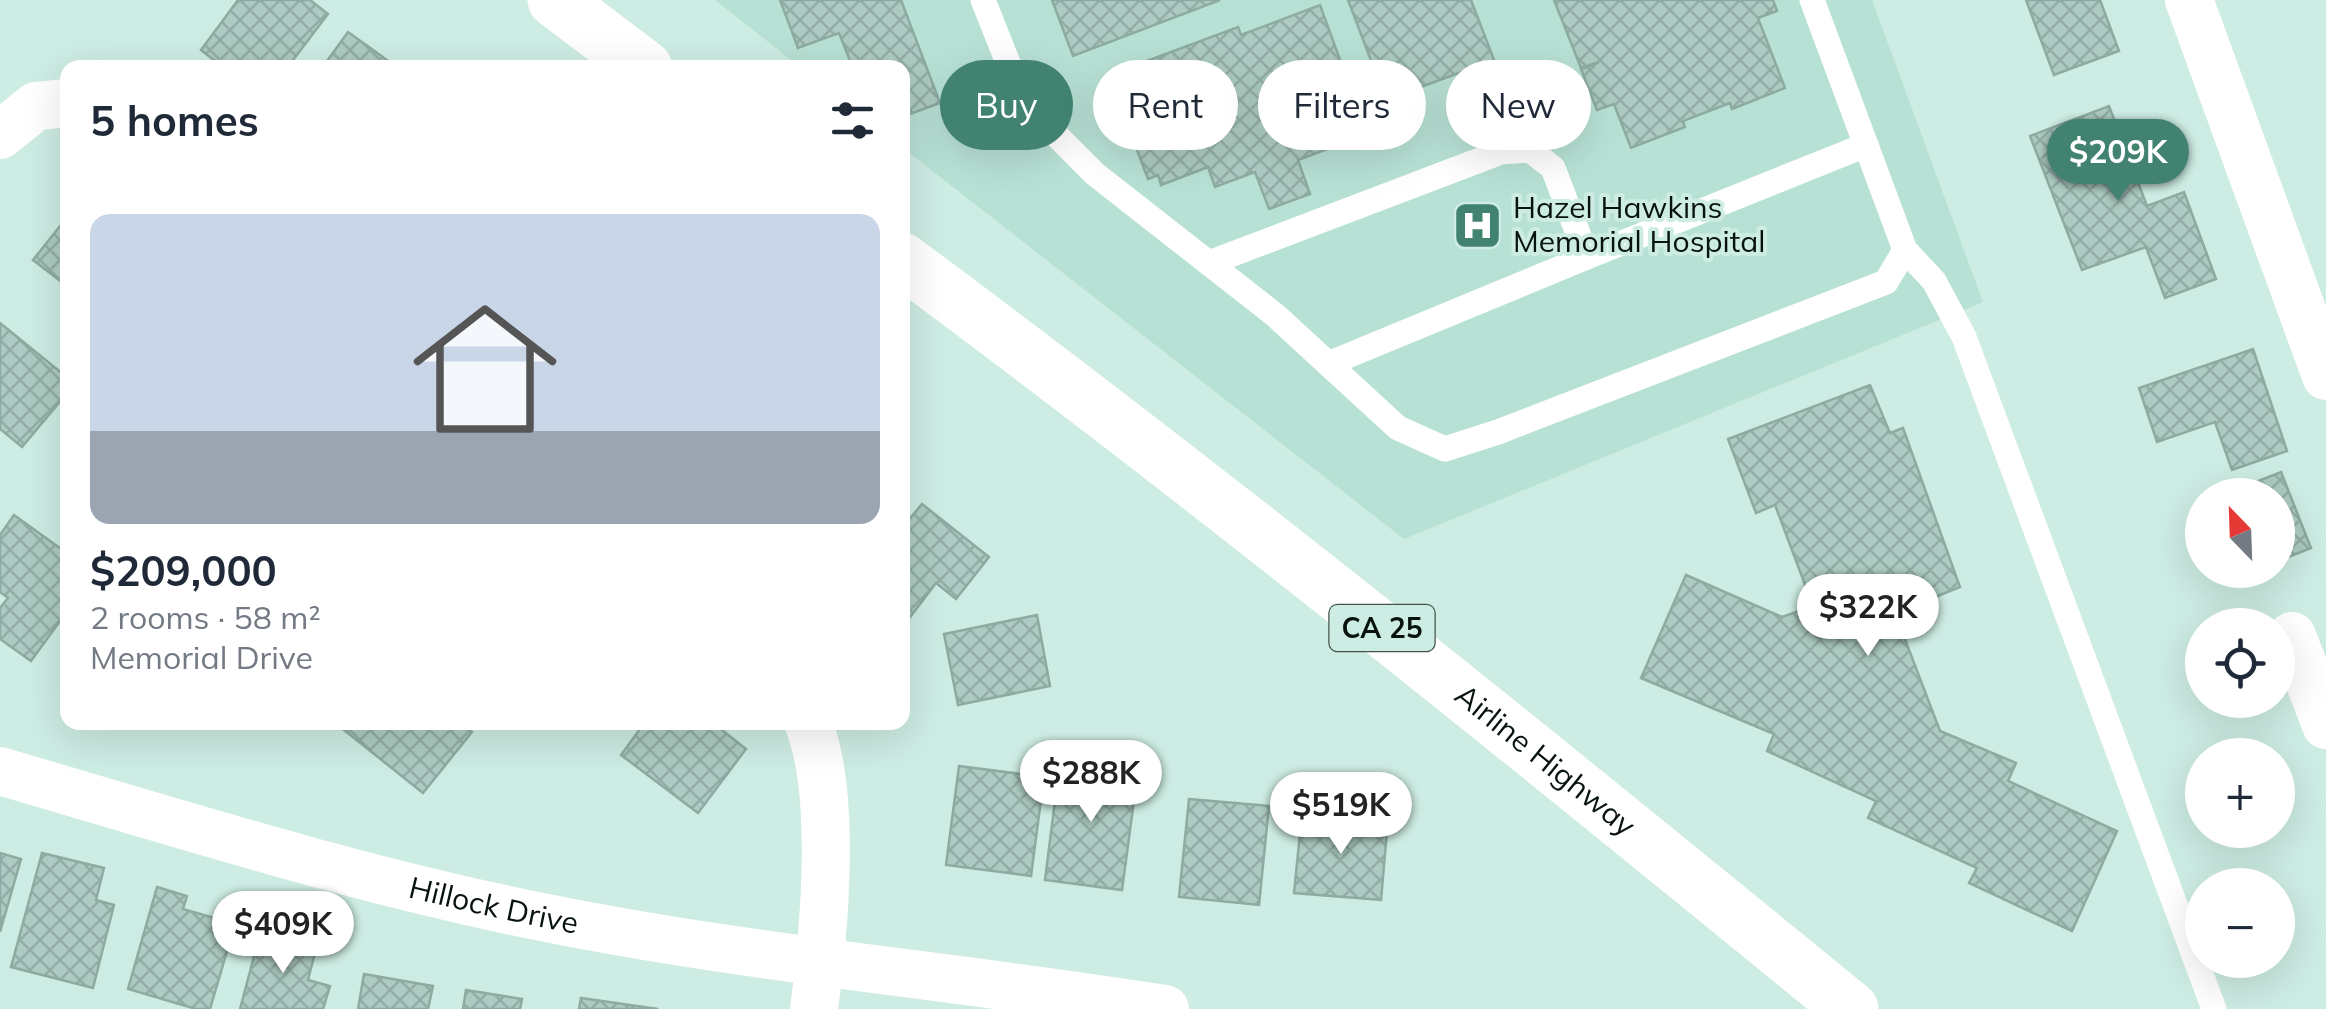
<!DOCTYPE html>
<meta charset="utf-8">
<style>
:root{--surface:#fff;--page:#f6f6f7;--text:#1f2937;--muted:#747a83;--line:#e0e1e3;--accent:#418271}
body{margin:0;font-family:Mulish,sans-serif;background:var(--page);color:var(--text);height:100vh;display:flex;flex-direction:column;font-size:38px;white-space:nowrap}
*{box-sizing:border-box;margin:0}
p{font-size:32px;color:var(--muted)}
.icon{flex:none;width:55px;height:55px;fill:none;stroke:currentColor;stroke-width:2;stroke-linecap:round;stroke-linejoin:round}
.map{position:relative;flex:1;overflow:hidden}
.panel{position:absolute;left:60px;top:60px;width:850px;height:670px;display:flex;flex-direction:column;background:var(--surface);border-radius:20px;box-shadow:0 10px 40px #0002}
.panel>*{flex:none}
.banner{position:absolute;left:940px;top:60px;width:950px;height:90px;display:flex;gap:20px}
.needle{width:65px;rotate:337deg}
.tools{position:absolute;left:2185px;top:478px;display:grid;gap:20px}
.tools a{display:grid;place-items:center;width:110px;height:110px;border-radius:50%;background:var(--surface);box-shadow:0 10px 40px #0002;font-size:50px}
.price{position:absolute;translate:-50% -85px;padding:0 22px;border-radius:35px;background:#fff;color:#222;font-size:32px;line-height:65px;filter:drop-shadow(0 2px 5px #0008)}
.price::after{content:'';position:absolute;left:50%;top:60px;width:30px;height:22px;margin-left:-15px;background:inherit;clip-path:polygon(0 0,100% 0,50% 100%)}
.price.on{background:var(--accent);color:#fff}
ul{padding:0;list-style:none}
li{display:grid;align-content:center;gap:20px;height:530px;padding:0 30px}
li+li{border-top:2px solid var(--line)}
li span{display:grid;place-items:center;height:310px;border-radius:20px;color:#555}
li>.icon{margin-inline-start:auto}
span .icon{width:180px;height:180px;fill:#fffc;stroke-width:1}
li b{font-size:42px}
h2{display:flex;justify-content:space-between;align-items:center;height:120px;padding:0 30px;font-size:42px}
.chip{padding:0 35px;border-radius:45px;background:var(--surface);box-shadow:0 10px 40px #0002;font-size:35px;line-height:90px}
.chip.on{background:var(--accent);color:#fff}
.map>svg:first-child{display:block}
</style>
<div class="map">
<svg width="2326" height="1009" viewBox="0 0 2326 1009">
<defs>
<pattern id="building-cross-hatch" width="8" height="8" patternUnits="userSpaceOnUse" patternTransform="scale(2.5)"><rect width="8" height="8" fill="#adcbc2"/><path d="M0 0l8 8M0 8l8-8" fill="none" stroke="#93ada6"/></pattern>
</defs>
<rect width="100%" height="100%" fill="#cdece3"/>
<path fill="#b8e1d5" d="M715,0H1872L1983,302L1404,539L903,148L902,68L800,67Z"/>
<g fill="url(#building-cross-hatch)" stroke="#8daba2" stroke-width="2.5">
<path d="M238,0H310L328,14L287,68H224L201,50Z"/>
<path d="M780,0H901L940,103L902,117V68H853L839,33L798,48Z"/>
<path d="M1052,0H1220L1073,56Z"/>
<path d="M1348,0H1471L1494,60L1386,100Z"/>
<path d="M1554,0H1773L1777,11L1758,18L1785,88L1732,109L1730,103L1683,121L1685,127L1631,148L1614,104L1597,110L1581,69L1599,62L1581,68Z"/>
<path d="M2026,0H2100L2119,51L2054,75Z"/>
<path d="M1320,5L1367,134L1298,160L1310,194L1269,209L1255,172L1215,187L1208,167L1161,185L1158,175L1148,179L1109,75L1238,27L1241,35Z"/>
<path d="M348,32L398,68H322Z"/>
<path d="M2109,106L2147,206L2184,192L2216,279L2165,298L2146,247L2082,270L2030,136Z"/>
<path d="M68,216V287L33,260Z"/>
<path d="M0,323L68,378V392L22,447L0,429Z"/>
<path d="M2253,349L2287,451L2232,470L2215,422L2157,442L2139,388Z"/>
<path d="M1870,385L1890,433L1903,428L1960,587L1895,613L1940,731L2016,763L2008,781L2117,831L2072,931L1969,883L1977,868L1868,818L1876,801L1767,751L1774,734L1641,678L1686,575L1782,617L1813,606L1775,505L1756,513L1728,439Z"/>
<path d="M2281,472L2311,548L2278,561V495H2222Z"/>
<path d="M922,504L989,557L956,599L936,583L908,620L902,615V528Z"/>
<path d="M14,515L68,554V610L31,661L0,639V608L8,598L0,592V535Z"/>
<path d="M1037,615L1050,686L958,705L944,634Z"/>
<path d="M334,722H460L472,732L423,793Z"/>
<path d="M645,722H712L746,749L698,813L621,755Z"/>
<path d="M1060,761L1138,771L1122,890L1045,880Z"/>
<path d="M959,766L1044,777L1031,876L946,865Z"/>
<path d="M1189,799L1269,806L1259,905L1179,897Z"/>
<path d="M1302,813L1388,820L1381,900L1294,893Z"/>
<path d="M0,853L21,859L0,932Z"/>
<path d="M42,853L104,868L96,900L114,905L93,988L11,967Z"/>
<path d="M157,887L187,896L183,909L235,924L210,1009H196L128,989Z"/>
<path d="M261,930L317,945L308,980L330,986L323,1009H240Z"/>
<path d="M364,974L433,986L428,1009H358Z"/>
<path d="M466,990L522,999L520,1009H463Z"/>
<path d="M581,998L658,1009H579Z"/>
</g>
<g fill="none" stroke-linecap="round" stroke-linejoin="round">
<g stroke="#fff" stroke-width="25">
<path d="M983,0L1018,88L1050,129L1095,174L1275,315L1398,428L1445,449L1498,432L1886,282L1905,250"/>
<path d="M1812,0L1905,250L1934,281L1964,337L2214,1009"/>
<path d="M1209,263L1501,152L1530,150L1553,168L1587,257L1866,145"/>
<path d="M1328,364L1587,257"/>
</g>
<g stroke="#fff" stroke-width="48">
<path d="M2189,0L2326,376"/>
<path d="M0,135L36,106L68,103"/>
<path d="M2292,636L2326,725"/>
<path d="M808,722C837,795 824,932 814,1009"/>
<path id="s1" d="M0,771C180,824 358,880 542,917C748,959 958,976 1165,1009"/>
</g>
<g stroke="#fff" stroke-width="55">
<path d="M555,0L645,68"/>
<path id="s2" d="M902,260C1226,500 1539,754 1851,1009"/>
</g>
</g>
<defs>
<symbol id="hospital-square" viewBox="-11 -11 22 22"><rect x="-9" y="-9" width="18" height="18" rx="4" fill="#418271" stroke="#cdece3"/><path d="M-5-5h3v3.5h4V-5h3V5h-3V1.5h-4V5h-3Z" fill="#fff"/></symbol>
</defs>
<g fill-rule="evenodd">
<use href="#hospital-square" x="1450" y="198" width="55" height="55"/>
</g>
<g text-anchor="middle" stroke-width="8" stroke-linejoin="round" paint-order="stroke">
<rect fill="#cdece3" stroke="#43544f" stroke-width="2.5" x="1329.5" y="605" width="105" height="46" rx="8"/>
<g font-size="28" font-weight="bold" fill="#081310">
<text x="1382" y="638">CA 25</text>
</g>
<g font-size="30" fill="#081310" stroke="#cdece3" text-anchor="start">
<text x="1513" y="218">Hazel Hawkins<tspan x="1513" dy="34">Memorial Hospital</tspan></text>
</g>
<g font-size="30" fill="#081310" stroke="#cdece3">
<text dy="10" stroke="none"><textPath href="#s2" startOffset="815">Airline Highway</textPath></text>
<text dy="10" stroke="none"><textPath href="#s1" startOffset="512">Hillock Drive</textPath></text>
</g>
</g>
</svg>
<div class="tools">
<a><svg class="needle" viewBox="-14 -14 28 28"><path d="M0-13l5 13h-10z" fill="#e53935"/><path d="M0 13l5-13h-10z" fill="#747a83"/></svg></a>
<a><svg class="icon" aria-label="locate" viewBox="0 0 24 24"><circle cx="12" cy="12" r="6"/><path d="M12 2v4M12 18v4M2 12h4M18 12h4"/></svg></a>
<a>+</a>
<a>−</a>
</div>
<b class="price on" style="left:2118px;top:204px">$209K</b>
<b class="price" style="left:1868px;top:659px">$322K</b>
<b class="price" style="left:1091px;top:825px">$288K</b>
<b class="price" style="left:1341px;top:857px">$519K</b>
<b class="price" style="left:283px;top:976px">$409K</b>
<div class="banner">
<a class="chip on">Buy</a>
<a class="chip">Rent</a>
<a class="chip">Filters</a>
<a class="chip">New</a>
</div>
<section class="panel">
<h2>5 homes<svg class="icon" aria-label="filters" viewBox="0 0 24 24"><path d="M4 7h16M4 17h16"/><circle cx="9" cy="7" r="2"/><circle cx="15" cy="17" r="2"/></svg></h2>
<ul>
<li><span style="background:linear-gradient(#c9d6e8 70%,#9aa5b1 0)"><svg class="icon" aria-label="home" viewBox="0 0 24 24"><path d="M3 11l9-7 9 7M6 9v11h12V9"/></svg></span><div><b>$209,000</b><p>2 rooms · 58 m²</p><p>Memorial Drive</p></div></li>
</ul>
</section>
</div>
